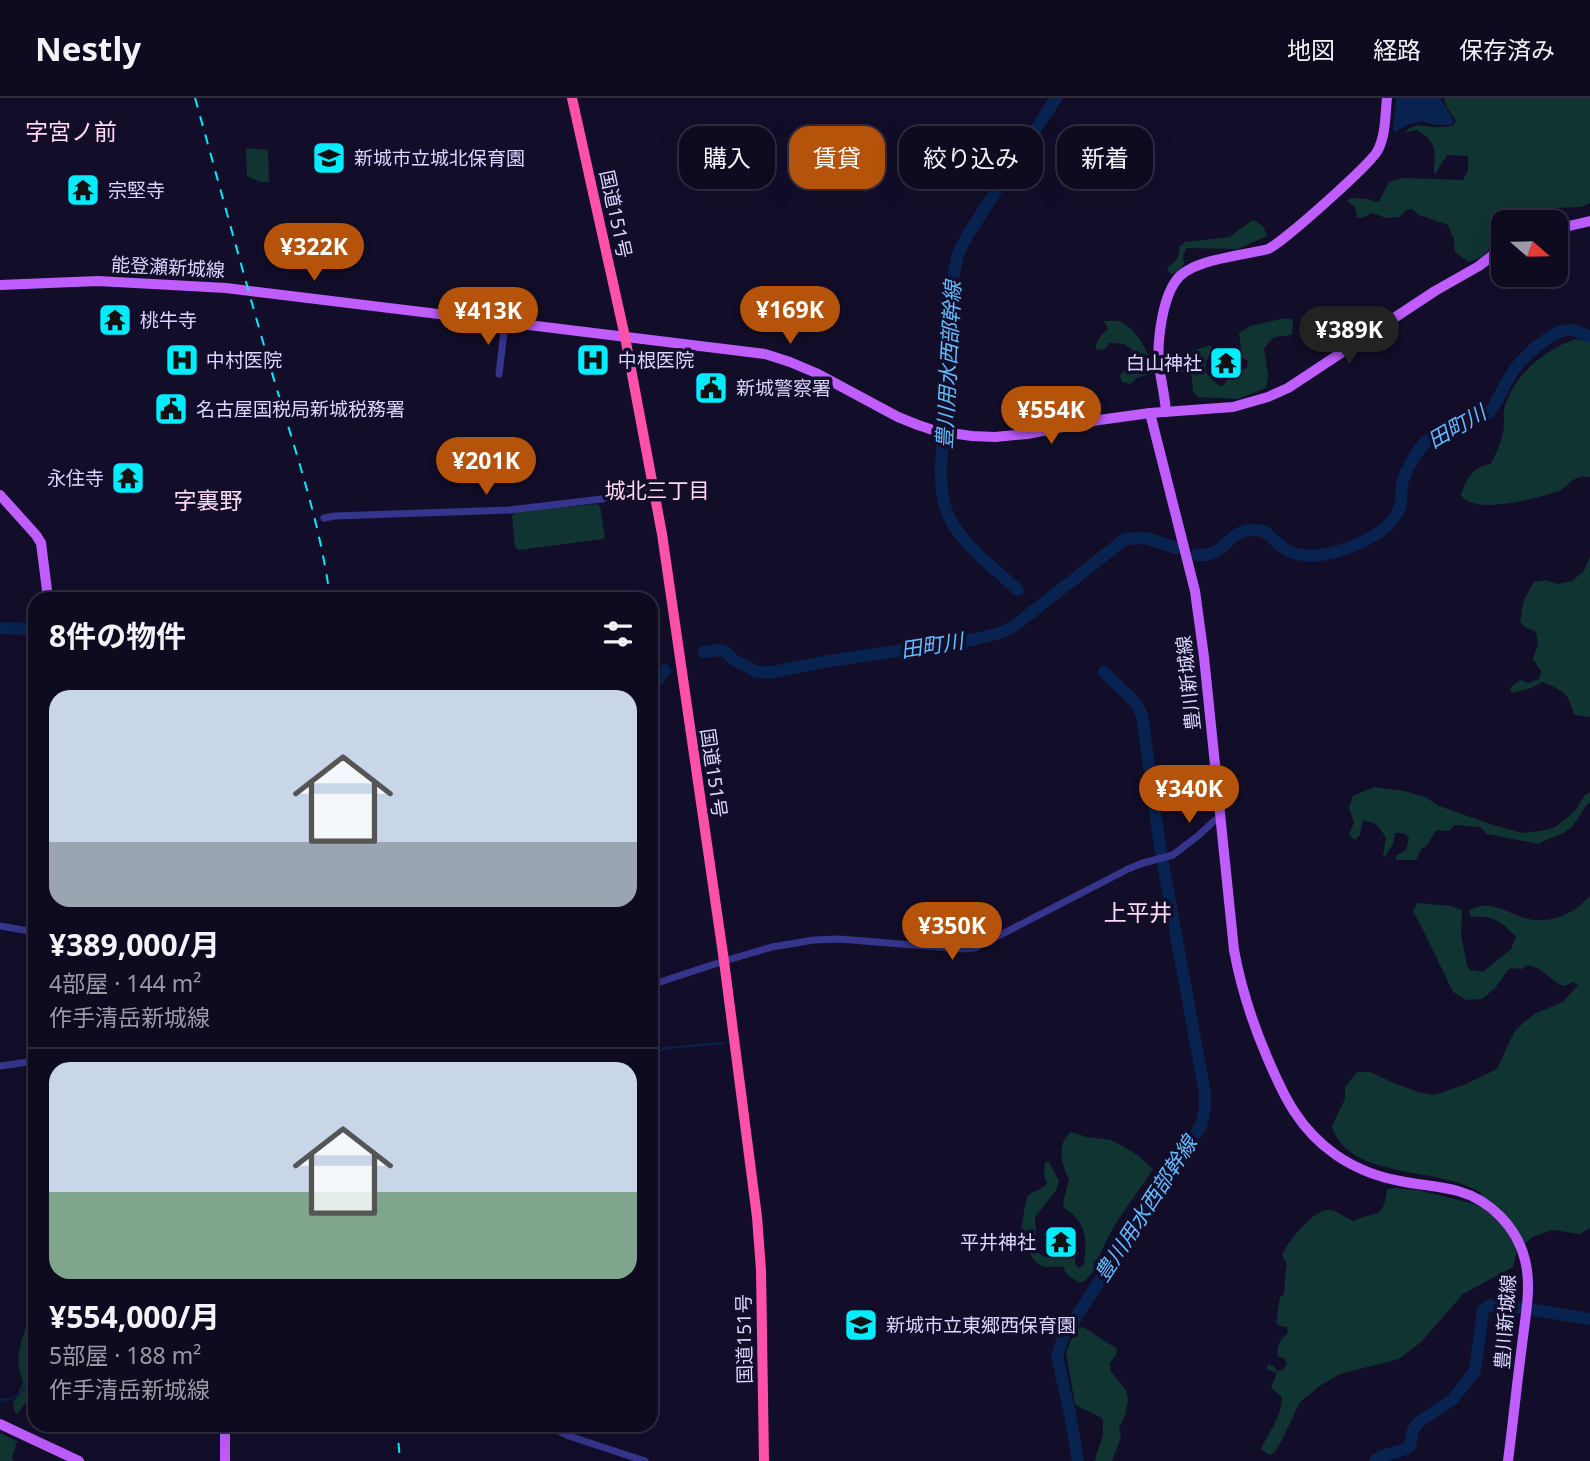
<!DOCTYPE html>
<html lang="ja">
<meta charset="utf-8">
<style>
:root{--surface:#0e0a20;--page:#171329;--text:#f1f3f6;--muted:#9b9aa5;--line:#2e2b3e;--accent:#b45309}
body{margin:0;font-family:"Noto Sans","Noto Sans JP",sans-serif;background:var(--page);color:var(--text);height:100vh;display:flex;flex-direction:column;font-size:26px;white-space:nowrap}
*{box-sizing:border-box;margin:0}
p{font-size:23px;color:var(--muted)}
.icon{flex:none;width:38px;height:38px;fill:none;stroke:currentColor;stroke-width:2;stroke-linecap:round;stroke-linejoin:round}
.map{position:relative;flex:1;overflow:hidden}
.side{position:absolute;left:28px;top:494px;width:630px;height:840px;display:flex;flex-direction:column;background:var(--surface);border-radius:21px;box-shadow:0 7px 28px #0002,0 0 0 2px var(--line)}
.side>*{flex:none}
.guide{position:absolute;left:679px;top:28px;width:665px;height:63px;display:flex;gap:14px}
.needle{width:46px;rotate:110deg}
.tools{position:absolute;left:1491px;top:112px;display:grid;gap:14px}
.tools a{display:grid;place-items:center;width:77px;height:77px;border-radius:14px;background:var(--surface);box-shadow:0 7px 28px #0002,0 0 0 2px var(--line);font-size:35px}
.price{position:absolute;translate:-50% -60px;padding:0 16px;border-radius:24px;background:var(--accent);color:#fff;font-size:23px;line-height:46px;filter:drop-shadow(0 2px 4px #0008)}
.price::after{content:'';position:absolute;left:50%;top:42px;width:21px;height:16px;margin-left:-10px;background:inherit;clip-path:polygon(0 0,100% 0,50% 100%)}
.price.active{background:#222;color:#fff}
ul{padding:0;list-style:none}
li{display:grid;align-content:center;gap:14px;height:371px;padding:0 21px}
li+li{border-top:2px solid var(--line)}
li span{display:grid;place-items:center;height:217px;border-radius:21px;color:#555}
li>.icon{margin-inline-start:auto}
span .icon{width:126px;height:126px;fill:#fffc;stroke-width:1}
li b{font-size:30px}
h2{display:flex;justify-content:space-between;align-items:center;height:84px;padding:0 21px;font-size:30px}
.pill{padding:0 24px;border-radius:21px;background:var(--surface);box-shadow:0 7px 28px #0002,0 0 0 2px var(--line);font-size:24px;line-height:63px}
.pill.active{background:var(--accent);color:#fff}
header{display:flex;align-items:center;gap:42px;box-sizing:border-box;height:98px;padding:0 35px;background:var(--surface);border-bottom:2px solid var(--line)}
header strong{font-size:33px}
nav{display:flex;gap:38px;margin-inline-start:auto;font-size:24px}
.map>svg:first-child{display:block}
</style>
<header>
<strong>Nestly</strong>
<nav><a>地図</a><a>経路</a><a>保存済み</a></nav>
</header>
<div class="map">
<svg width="1590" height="1363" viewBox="0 0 1590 1363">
<rect width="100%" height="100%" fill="#120e2a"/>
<g fill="#103432">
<path d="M1444,0H1590V105L1581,109L1556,110L1522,124H1503V136L1482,159L1469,164L1455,154L1454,141L1448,127L1419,117L1412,111L1406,112L1400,119L1386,120L1372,115L1362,120L1357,119L1355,109L1347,103L1351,100L1367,101L1376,104L1379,103L1389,84L1402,80L1463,82L1468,73V58L1447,57C1443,65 1439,67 1436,76L1434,75C1435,53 1438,44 1416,32L1404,35C1415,24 1420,28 1433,29C1439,30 1447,28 1453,28L1456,23L1446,8Z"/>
<path d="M246,50L268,52L269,84H260L247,78Z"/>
<path d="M1253,122L1263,128L1267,138L1238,151L1186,150L1183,158L1184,166L1178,174L1171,176L1167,171C1174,161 1180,164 1179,149L1185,144L1229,139Z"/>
<path d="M1285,220L1293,222L1292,237L1274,239L1264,250L1268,277L1266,290L1238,301L1198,299L1193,294L1192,279L1189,274L1165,273L1163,258L1183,256L1211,247L1212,251C1202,271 1202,274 1220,288L1224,287L1232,274L1247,270L1248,263L1242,259L1239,235L1250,228Z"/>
<path d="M1104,223C1110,223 1118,222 1122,224C1136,232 1146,249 1150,263L1156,266L1157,274L1136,280L1131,286L1122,284L1120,278L1128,268L1129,259L1131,256L1132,251L1124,246L1109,245L1105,251L1096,252V246L1102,236L1108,231Z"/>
<path d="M1576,241L1590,244V379C1586,379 1582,378 1579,379C1570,382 1564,392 1556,394C1536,400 1474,418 1461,397C1467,380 1472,369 1491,366C1497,353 1502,343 1504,329C1505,324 1503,318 1504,313C1510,280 1546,250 1576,241Z"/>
<path d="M597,406L600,408L605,439L603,441L519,452L515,449L512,418L515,414Z"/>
<path d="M1590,458V619L1575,617C1571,611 1571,605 1568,600C1563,592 1550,587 1542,584L1531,590L1512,595L1510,590L1520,582L1528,585L1539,581L1541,573L1533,561L1538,546L1536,534L1525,529L1520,524C1522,517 1522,505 1525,500C1527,495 1531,490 1534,484L1546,482L1557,486L1572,483L1584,473Z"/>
<path d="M1374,689L1404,693L1425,699L1439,708L1493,727L1522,735L1541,733L1555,729L1567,720L1577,710L1584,698L1590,694V704C1580,713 1577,727 1565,734C1556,739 1547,740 1539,746L1487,736L1480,729L1454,727L1449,733L1436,732L1426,749L1422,750L1416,762H1396V758L1406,752L1409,740L1404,735H1395L1393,746L1385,759L1383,758L1386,739L1376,726L1363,722L1360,737L1355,742L1349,737L1354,724L1349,710L1353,698Z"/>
<path d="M1590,797V1130L1580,1136L1553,1132L1532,1139L1517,1153L1513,1169L1463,1196L1421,1244L1399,1261L1340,1276L1321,1287L1300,1304L1283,1340L1275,1354L1270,1357L1261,1351C1269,1333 1282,1319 1282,1299L1271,1290L1277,1275L1267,1271L1268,1266L1274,1269L1277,1273L1283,1272L1287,1265L1284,1260L1278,1259C1276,1249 1280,1241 1288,1235L1287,1229L1280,1228L1276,1225L1280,1199L1284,1196C1285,1185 1285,1176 1287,1166L1282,1157C1288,1144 1313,1111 1329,1112C1339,1112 1345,1121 1354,1123C1377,1111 1383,1124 1387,1091L1395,1090L1418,1092L1475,1106L1481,1095C1442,1068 1348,1083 1332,1028L1345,1001V989L1357,974H1370L1394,985L1418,994L1434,997L1464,987L1497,971L1514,934L1525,923L1536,915L1563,904L1578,887L1573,884L1565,888L1560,887L1538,870L1527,867L1522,871L1512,870L1508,872L1495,890L1482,901L1466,902L1453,894L1425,836L1413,813L1417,805L1451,808L1462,812L1461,836L1467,868L1470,872L1483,874L1511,851L1516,839C1502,824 1493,816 1471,819L1469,813C1485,801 1505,813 1521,819C1546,828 1574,818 1590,797Z"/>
<path d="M1071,1034L1087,1039L1111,1042L1136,1056L1153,1071C1135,1099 1114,1123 1101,1154C1097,1165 1092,1181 1080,1185L1067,1177L1063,1169C1057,1168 1051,1169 1046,1169C1031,1166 1029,1149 1020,1139C1022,1131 1025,1102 1028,1098C1034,1092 1042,1093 1047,1085L1044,1077L1045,1064H1049L1059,1083L1056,1092L1035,1119L1036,1139L1033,1148C1048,1170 1056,1151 1075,1159V1166L1079,1170L1084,1167C1087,1141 1088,1125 1063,1109L1064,1101L1069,1081C1061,1065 1056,1047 1071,1034Z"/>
<path d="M35,1202V1289L18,1316L15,1314L13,1306L23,1285C22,1279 19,1273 19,1268C16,1246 30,1223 35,1202Z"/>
<path d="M1079,1229L1085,1230L1117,1251L1116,1257L1110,1265L1111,1274L1126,1292L1128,1302L1125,1317L1119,1331L1121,1339L1112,1363H1095L1096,1358L1103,1337V1321C1094,1314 1084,1313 1075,1306L1066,1255L1071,1242Z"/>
<path d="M0,1335L17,1343L12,1360L15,1363H0Z"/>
</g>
<path fill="#08234f" d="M1396,0H1440L1454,23L1452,27H1436L1422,23L1409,26L1395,34L1393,33Z"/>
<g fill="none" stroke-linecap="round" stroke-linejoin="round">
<g stroke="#08234f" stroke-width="2">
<path d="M651,956L666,950L723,945"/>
<path d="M0,1302C5,1301 12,1302 17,1298C30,1290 30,1264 35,1250"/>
</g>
<g stroke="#08234f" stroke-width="12">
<path d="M1196,457C1228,459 1223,435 1251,432C1267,430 1271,441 1282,449C1309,469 1356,450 1381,433C1392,425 1399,415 1401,403C1402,397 1401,392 1402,387C1404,374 1414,359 1421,349C1434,330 1469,331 1487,316C1498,306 1501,292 1509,280C1518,263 1550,232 1570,232C1577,232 1584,236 1590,239"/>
<path d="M1018,492C993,469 954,441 945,408C941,395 941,382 941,369L954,174L958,156L967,138L1056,0"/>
<path d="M0,530L35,531"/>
<path d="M704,554L720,552L726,554L734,562L755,573L768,575L829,563L972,542L999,535L1013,529L1125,441L1146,440L1176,450"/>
<path d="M651,593L660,578L665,572"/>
<path d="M1535,1212L1590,1221"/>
<path d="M1078,1363L1070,1316L1057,1258L1063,1239L1201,1028L1205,1010V996L1160,749L1142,617L1135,604L1104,574"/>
<path d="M1375,1363C1385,1353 1399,1357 1410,1348L1413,1332L1419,1324L1452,1302L1475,1273L1483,1212L1490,1207L1520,1210"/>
</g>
<g stroke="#36358d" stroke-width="7">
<path d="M499,276L505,225"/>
<path d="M324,420L335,418L509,412L602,401L654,390"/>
<path d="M0,828L35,834"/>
<path d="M651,887L724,863L772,849L814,842L839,841L963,851L975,850L1128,771L1143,765L1173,757L1199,737L1215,722L1220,720"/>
<path d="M0,968L35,963"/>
<path d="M545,1326L569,1338L645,1363"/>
</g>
<g stroke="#bf5dff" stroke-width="10">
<path d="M1556,131L1590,123"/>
<path d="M0,187L98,183L226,190L765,256L790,264L816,275L898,319L918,327L936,333L972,338L995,339L1027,336L1099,322L1150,315L1233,309L1268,299L1288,290L1435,193L1479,168L1503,149"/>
<path d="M1166,314C1165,298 1161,283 1159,267C1157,244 1162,203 1175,184C1189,161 1242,158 1268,151C1280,147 1372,65 1378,52C1386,36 1385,17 1387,0"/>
<path d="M1150,315L1195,493L1204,559L1234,852C1241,890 1252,924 1267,959C1284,999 1299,1031 1336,1057C1355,1070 1378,1079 1400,1083C1419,1087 1439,1088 1458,1093C1490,1102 1517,1129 1525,1162C1532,1189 1525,1220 1522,1247C1517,1285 1513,1324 1508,1363"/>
<path d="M0,397L36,437L41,445L48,500"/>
<path d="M0,1326L79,1363"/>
<path d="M225,1326V1363"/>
</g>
<path stroke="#ff51a9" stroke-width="10" d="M572,0L625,239L662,436L724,863L757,1119L761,1172L764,1363"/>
<g stroke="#02ecff" stroke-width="2" stroke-dasharray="10 9" stroke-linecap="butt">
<path d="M195,0C220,89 244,179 270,268C292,344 320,421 330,500"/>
<path d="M397,1326L400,1363"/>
</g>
</g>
<defs>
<symbol id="school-square" viewBox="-11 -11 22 22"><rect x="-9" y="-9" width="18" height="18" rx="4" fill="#02ecff" stroke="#120e2a"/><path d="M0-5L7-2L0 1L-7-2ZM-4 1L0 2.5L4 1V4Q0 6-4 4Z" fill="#111"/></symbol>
<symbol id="temple-square" viewBox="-11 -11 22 22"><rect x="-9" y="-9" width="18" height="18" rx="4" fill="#02ecff" stroke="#120e2a"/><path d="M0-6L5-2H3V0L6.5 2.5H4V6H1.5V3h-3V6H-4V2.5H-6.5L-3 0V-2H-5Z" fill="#111"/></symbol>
<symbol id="hospital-square" viewBox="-11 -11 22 22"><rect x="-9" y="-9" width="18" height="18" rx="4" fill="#02ecff" stroke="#120e2a"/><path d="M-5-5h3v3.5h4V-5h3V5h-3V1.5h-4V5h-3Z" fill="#111"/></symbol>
<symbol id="civic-square" viewBox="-11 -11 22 22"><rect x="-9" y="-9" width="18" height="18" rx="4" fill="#02ecff" stroke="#120e2a"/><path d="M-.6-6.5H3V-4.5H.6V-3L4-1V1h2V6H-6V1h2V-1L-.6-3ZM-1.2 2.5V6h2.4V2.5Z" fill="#111"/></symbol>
</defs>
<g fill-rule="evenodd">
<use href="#school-square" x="310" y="41" width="38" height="38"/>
<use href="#temple-square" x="64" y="73" width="38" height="38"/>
<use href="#temple-square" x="96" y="203" width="38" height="38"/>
<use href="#hospital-square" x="163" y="243" width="38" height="38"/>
<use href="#hospital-square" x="574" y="243" width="38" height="38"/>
<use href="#temple-square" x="1207" y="246" width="38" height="38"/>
<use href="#civic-square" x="692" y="271" width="38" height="38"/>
<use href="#civic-square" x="152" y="292" width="38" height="38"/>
<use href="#temple-square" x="109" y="361" width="38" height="38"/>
<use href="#temple-square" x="1042" y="1125" width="38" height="38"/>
<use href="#school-square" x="842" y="1208" width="38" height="38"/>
</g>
<g text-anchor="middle" stroke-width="7" stroke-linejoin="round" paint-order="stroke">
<g font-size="19" fill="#dad6ff" stroke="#120e2a" text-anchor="start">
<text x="354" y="67">新城市立城北保育園</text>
<text x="108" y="99">宗堅寺</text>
<text x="140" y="229">桃牛寺</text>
<text x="206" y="269">中村医院</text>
<text x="618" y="269">中根医院</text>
<text x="1202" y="272" text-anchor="end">白山神社</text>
<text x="736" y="297">新城警察署</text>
<text x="196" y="318">名古屋国税局新城税務署</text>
<text x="104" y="387" text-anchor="end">永住寺</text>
<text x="1036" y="1151" text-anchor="end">平井神社</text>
<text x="886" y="1234">新城市立東郷西保育園</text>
</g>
<g font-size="19" fill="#dad6ff" stroke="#120e2a">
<text transform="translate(616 116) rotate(78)" y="7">国道151号</text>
<text transform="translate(168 169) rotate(3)" y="7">能登瀬新城線</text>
<text transform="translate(1188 585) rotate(-96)" y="7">豊川新城線</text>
<text transform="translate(714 675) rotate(82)" y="7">国道151号</text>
<text transform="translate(1505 1224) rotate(-86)" y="7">豊川新城線</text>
<text transform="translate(744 1241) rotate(-91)" y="7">国道151号</text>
</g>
<g font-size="21" font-style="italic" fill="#64bbff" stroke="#120e2a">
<text transform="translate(949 267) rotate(-87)" y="7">豊川用水西部幹線</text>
<text transform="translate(1457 329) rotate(-30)" y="7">田町川</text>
<text transform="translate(932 548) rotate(-9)" y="7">田町川</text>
<text transform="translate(1146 1111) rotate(-57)" y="7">豊川用水西部幹線</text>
</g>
<g font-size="21" fill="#ffd8f2" stroke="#120e2a">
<text x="657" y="400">城北三丁目</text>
</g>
<g font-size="23" fill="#ffd8f2" stroke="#120e2a">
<text x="71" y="42">字宮ノ前</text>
<text x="208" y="411">字裏野</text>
<text x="1138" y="823">上平井</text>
</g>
</g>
</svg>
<div class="tools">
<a><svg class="needle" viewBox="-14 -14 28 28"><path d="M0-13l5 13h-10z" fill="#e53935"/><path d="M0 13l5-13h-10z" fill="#9b9aa5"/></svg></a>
</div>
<b class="price" style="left:314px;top:185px">¥322K</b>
<b class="price" style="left:790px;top:248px">¥169K</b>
<b class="price" style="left:488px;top:249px">¥413K</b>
<b class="price active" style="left:1349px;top:268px">¥389K</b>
<b class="price" style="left:1051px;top:348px">¥554K</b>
<b class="price" style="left:486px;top:399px">¥201K</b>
<b class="price" style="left:1189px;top:727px">¥340K</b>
<b class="price" style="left:952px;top:864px">¥350K</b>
<div class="guide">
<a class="pill">購入</a>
<a class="pill active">賃貸</a>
<a class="pill">絞り込み</a>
<a class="pill">新着</a>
</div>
<section class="side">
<h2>8件の物件<svg class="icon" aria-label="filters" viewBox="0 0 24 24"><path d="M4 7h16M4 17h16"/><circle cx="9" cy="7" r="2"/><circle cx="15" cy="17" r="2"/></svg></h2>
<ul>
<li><span style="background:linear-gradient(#c9d6e8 70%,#9aa5b1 0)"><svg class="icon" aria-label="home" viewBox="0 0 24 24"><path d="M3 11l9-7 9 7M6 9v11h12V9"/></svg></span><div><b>¥389,000/月</b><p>4部屋 · 144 m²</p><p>作手清岳新城線</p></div></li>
<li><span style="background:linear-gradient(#c9d6e8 60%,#7fa58c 0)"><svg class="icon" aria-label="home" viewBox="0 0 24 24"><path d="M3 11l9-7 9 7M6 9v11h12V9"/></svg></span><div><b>¥554,000/月</b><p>5部屋 · 188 m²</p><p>作手清岳新城線</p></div></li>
</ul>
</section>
</div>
